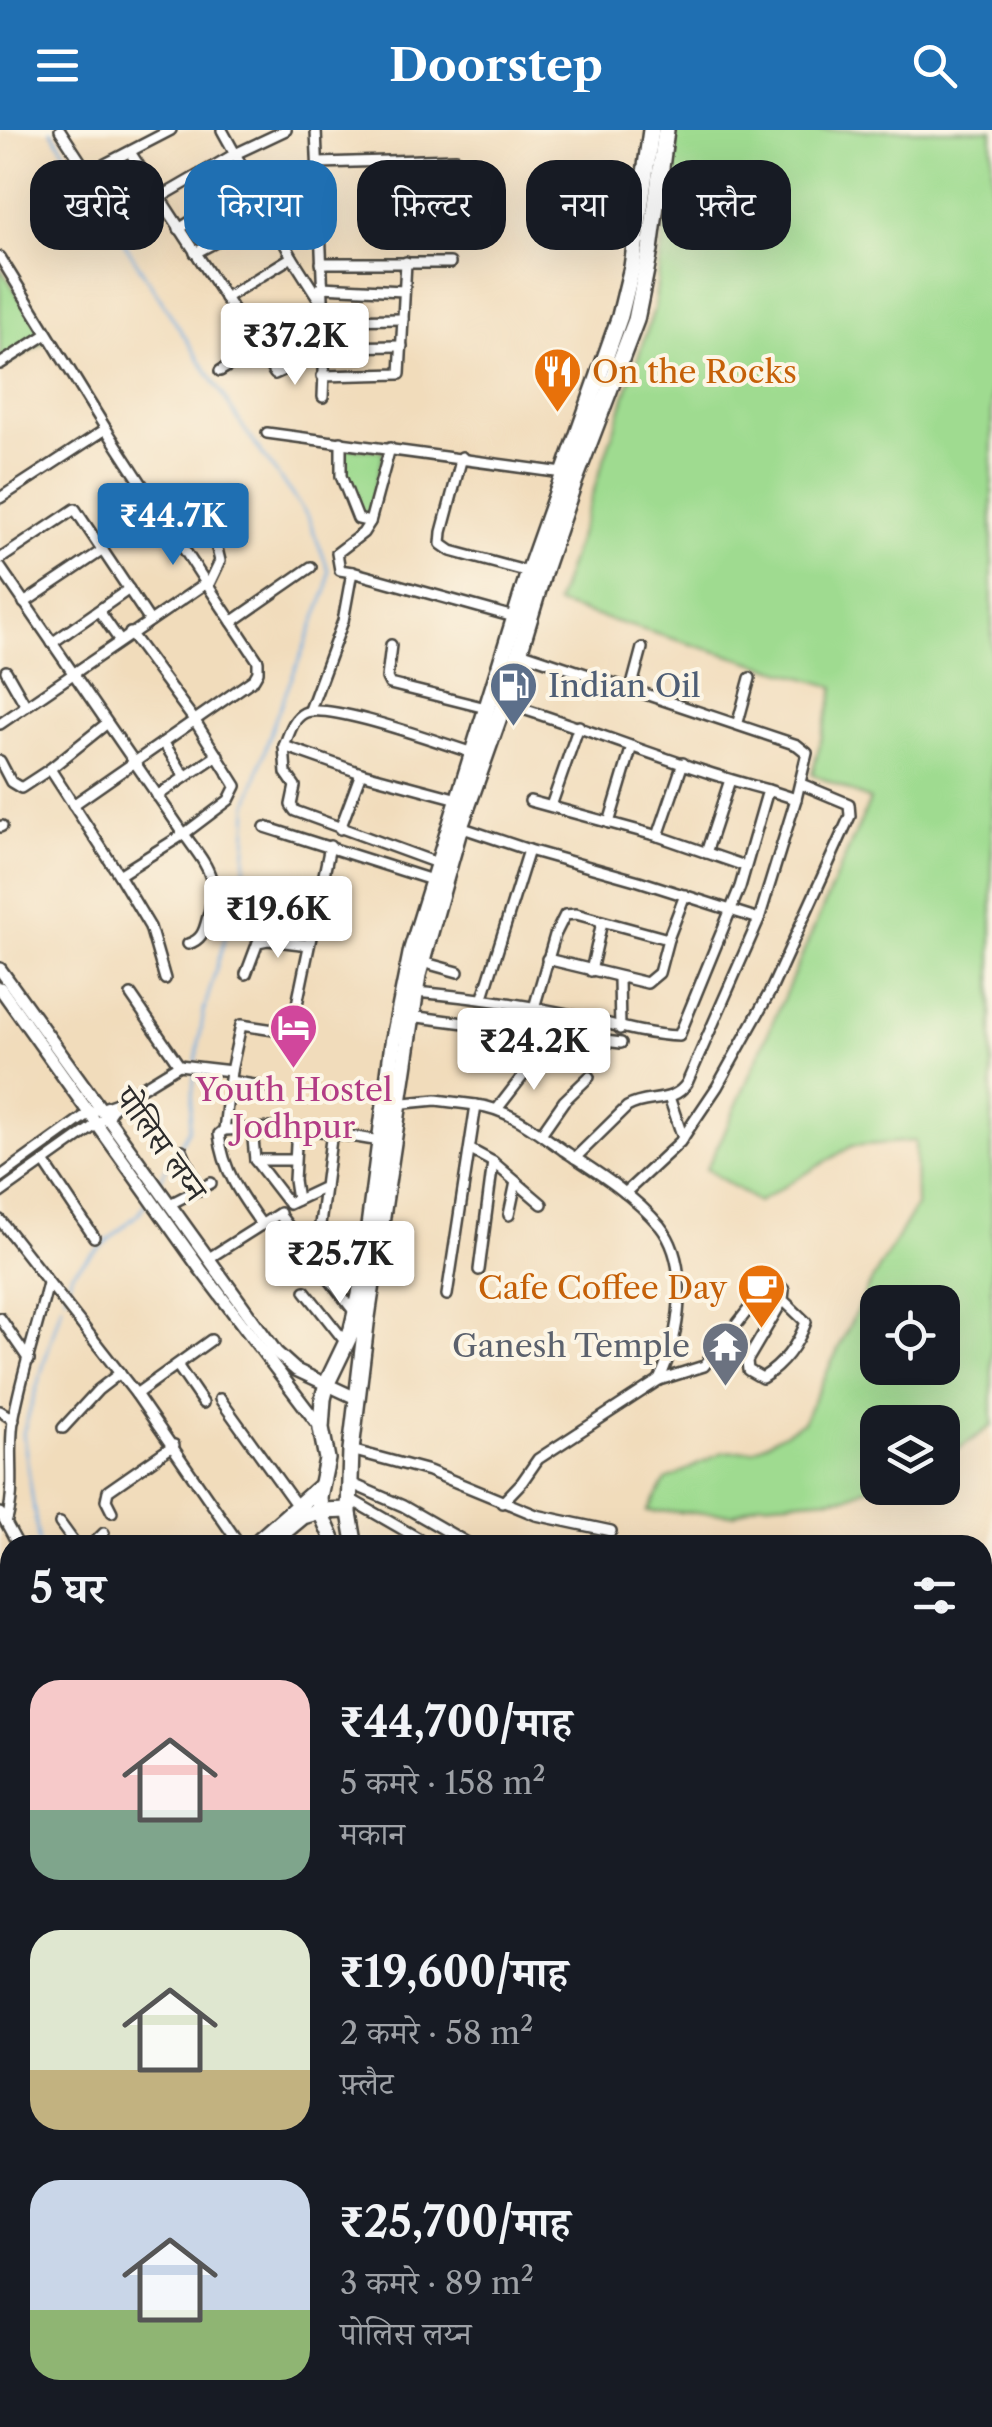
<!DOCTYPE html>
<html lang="hi">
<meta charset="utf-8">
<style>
:root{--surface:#171b24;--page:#242831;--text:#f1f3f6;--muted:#9ea1a6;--accent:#1f6fb2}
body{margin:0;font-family:"Libre Caslon Text","Noto Serif Devanagari",serif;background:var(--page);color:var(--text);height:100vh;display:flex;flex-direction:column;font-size:38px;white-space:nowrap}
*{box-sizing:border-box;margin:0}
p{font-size:32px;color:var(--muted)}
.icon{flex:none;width:55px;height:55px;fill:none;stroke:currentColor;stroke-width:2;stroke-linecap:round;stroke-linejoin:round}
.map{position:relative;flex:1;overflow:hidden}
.side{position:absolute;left:0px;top:1405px;width:992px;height:892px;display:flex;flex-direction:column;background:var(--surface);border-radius:30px 30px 0 0;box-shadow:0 10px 40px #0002}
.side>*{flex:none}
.top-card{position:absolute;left:30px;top:30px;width:932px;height:90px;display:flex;gap:20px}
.tools{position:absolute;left:860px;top:1155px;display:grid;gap:20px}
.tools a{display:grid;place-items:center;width:100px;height:100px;border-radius:20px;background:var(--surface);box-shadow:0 10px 40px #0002;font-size:50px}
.price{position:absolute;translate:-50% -85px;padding:0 22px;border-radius:10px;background:#fff;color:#222;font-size:32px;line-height:65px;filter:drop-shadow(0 2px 5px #0008)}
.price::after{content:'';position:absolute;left:50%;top:60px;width:30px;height:22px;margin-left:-15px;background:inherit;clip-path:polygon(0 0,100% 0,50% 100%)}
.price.on{background:var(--accent);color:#fff}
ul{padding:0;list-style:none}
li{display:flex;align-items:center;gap:30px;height:250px;padding:0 30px}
li span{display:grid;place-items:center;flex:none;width:280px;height:200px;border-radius:30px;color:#555}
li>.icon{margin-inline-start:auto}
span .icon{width:120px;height:120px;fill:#fffc;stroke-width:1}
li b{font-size:42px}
h2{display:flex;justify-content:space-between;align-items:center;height:120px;padding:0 30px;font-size:42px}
.chip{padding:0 35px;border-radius:30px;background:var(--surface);box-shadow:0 10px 40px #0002;font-size:35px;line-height:90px}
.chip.on{background:var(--accent);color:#fff}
header{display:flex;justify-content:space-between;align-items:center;height:130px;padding:0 30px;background:var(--accent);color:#fff;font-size:45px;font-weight:700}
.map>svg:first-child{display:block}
</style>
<header><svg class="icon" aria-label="menu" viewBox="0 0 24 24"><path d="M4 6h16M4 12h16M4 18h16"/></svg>Doorstep<svg class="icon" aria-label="search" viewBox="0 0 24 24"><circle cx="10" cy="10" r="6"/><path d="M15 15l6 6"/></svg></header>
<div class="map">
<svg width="992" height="2297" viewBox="0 0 992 2297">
<rect width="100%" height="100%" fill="#fcf5e5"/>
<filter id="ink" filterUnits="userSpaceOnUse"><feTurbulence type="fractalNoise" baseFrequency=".01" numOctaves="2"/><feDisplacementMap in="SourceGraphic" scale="20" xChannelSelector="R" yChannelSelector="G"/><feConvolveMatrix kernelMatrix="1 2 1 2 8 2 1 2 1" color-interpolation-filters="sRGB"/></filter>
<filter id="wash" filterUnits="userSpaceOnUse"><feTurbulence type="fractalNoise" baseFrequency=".0048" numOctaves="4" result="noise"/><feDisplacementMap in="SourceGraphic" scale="40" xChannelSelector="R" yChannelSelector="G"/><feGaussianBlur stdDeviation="2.25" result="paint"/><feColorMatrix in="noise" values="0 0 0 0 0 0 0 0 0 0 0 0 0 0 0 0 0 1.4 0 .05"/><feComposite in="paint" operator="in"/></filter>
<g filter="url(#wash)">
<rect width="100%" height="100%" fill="#f1dcbb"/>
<g fill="#ead1ec">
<path d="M10,1660V2060L0,2068V1667Z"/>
<path d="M10,2122V2288H595L598,2297H0V2130Z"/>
</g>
<g fill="#9fdb90" stroke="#65835e" stroke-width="2.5" fill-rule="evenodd">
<path d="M676,0H992V1296L960,1318L943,1326L942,1292H878L877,1354L847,1367L760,1373L734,1384L647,1381L666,1350L723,1322L754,1320L803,1292L867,1159L916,1076L915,1011L852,1016L758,1072L706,1039L726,999L870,670L812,644L835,557L556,474L654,179ZM942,1172V1238H878V1172Z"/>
<path d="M0,137L48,210L0,238Z"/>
<path d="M345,317L384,321L368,385L364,386L360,385L346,349Z"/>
<path d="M10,2238V2288H174L177,2297H0V2242Z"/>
</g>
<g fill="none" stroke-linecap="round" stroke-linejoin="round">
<g stroke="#6face1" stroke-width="2.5">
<path d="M51,0L245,300L308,387L329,441L327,460L274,592L248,674L245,739L204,880L196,931"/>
<path d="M158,1053L189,999L195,939"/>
<path d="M65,1166L72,1142L139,1083L146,1072"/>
<path d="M39,1415L23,1303L62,1174"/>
</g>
</g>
</g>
<g filter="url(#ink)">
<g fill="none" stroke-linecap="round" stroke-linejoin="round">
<defs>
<g id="street">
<path d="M60,0L88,43L171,0"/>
<path d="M222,0L292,127L320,171"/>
<path d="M316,0L325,217L323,267"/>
<path d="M130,22L275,244L325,221"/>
<path d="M319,33L456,29"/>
<path d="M159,68L235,24L286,0"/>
<path d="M265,78L318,54"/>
<path d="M179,99L251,53"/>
<path d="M195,123L269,84"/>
<path d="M0,127L106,299"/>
<path d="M321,133H450"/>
<path d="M321,157L404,161"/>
<path d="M225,168L292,127"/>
<path d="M325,217L402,216"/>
<path d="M0,234L47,204"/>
<path d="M220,241L257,218L324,190L403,189"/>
<path d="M322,246L400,244L406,132"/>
<path d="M267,303L563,343"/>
<path d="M341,312V346L358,389L370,392"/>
<path d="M462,327L442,402L441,414L451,421L529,442"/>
<path d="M0,368L106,299L206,453L0,594"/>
<path d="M0,429L75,379L150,491"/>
<path d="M0,437L184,704L119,745L50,639L21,658L11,652L0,631"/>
<path d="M352,442L340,440L337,423L363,403L370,392L390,318"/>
<path d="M208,456L220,431L213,402"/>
<path d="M24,473L103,420"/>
<path d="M99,481L120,511"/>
<path d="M232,492L311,437"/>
<path d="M130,503L195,591L236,656L229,670L184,704C208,738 220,747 207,790C204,802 201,810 188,814"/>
<path d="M52,513L129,459"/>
<path d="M391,515L387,548L390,554L486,578"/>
<path d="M520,522L797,615L807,623L796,669"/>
<path d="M6,541L26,576"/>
<path d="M631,559L642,518"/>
<path d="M310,580L343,491L352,442L514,487"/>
<path d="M738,592L750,548"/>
<path d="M164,613L185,647"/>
<path d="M284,616C289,605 292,589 304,583C328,571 443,614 473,623"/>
<path d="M50,639L106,594"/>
<path d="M361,643L458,669"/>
<path d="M157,666L218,625"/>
<path d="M530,671L658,706L745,736"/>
<path d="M73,675L254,549L258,542V531L206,453"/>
<path d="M551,676L579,596"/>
<path d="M609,693L632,616"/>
<path d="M0,697L2,696"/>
<path d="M265,697L432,750"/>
<path d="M460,697L529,720L483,867"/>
<path d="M340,699L361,643L284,616L286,643L295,656L291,675L295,681L437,733"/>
<path d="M658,706L683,633"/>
<path d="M529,720L639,751L759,789"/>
<path d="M706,723L730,650"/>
<path d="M119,745L150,797L165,849"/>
<path d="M547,829L647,853L659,843L668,809"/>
<path d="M422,832L458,842"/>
<path d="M591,841L602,792"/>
<path d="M246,844L258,812L268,810L309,815"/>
<path d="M619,848L620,899"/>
<path d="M415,862C465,866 514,873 563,883C604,891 635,904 679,906L740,757L768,660C679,637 593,600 504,573"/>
<path d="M131,865L179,935"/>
<path d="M534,878L555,805L565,785L576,784L668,809L685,765"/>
<path d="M410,886L621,913"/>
<path d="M291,903L330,716"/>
<path d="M231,941L241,895L274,900"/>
<path d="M230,951L272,958"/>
<path d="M669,967L683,1008"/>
<path d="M394,974L436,970L476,975"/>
<path d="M498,978L539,925"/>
<path d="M297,997L294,1050L297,1070"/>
<path d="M252,998L255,1030L289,1074L325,1057L332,1001"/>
<path d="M224,1000L219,1004C223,1041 241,1066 262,1095"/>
<path d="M541,1004L564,971L589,947"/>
<path d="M182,1020L199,1060"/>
<path d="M471,1020L493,1032L542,1074"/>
<path d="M575,1028L627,977C647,965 673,975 687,953L759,789L796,669L768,660"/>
<path d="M255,1030H294"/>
<path d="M44,1032L94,1107"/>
<path d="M0,1047L89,983L117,973L179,935L231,941L224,1000L297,997L380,1011"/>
<path d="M0,1063L107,987L117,973"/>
<path d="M625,1063L680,1012L717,957L770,862L850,686L849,674L801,654"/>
<path d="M170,1074L211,1053"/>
<path d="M279,1084L356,1184"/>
<path d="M509,1085L516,1052"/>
<path d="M0,1090L136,1264L240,1415"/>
<path d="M209,1128L280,1083"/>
<path d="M315,1132L325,1057"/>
<path d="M479,1140L493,1032"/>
<path d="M305,1161L347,1214"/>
<path d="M447,1165L476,975C509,979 536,1001 563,1020C597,1042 634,1065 660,1096C692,1136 679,1208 659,1250L704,1236L766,1157L778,1154L784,1160L783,1170L747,1231L748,1240L762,1248C783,1235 798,1214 806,1192L783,1170"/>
<path d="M0,1188L29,1230"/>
<path d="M177,1235L203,1273"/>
<path d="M136,1264L211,1210"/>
<path d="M220,1269L297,1376"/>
<path d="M0,1281L14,1290"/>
<path d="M63,1298L98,1260L120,1243"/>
<path d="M351,1320L429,1341L536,1385L611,1401"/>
<path d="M350,1353L403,1376L471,1415"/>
<path d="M350,1369L430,1415"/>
<path d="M502,1373L522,1352L538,1329L659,1250"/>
<path d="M112,1382L106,1370L108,1361L174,1315"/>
<path d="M0,1383L6,1393C17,1360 8,1326 13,1291C21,1245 37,1199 48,1153"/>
<path d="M6,1393L18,1415"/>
<path d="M60,1393L76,1415"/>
<path d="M92,1415L104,1403"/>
<path d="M0,1445L10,1454"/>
<path d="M0,1486L10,1491"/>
<path d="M982,2017L992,2009"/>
<path d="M982,2033L992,2044"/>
<path d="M982,2239L992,2251"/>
<path d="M713,2288L720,2297"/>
<path d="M902,2288L911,2297"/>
</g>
<g id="secondary">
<path d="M0,839L276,1222L296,1240L356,1268"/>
<path d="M0,858L201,1140L321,1298"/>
<path d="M0,1566L10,1571"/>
<path d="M0,1581L10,1586"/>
<path d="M0,2094L10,2085"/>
<path d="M982,2160L992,2152"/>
<path d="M982,2173L992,2166"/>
<path d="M611,2288L614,2297"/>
<path d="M622,2288L625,2297"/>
<path d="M808,2297L822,2288"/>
<path d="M827,2297L841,2288"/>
</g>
<g id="primary">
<path d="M349,1380L355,1415"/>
<path d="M320,1381L335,1415"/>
<path d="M982,1897L992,1900"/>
</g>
<g id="highway">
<path d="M320,1381L319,1367L327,1329L321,1298L323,1269L327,1253L351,1203L360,1165L393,913L412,819L529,442L620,186L632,137L651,0"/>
<path d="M254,1415L321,1356"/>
<path d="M268,1415L303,1386L320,1381L349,1380L351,1320L366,1194L418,845L460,697L504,573L545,437L573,355L636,190L650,120L666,0"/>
<path d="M0,1639L10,1631"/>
</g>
</defs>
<use href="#street" stroke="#494641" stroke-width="14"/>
<use href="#secondary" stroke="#494641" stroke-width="16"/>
<use href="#primary" stroke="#494641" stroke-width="19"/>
<use href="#highway" stroke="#494641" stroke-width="20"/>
<use href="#street" stroke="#fff" stroke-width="9"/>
<use href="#secondary" stroke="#fff" stroke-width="11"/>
<use href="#primary" stroke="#fff" stroke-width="14"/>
<use href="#highway" stroke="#fff" stroke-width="15"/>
</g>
</g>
<defs>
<symbol id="restaurant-pin" viewBox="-11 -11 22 30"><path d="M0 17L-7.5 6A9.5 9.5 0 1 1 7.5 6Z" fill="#e8710a" stroke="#fcf5e5"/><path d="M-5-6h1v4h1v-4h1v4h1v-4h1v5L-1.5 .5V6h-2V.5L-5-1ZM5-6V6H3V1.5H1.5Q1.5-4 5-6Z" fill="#fff"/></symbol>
<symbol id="fuel-pin" viewBox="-11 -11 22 30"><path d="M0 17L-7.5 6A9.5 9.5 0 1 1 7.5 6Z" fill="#5c6f8a" stroke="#fcf5e5"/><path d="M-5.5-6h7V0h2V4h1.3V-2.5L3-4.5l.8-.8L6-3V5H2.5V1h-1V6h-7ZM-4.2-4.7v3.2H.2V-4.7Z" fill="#fff"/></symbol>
<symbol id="hotel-pin" viewBox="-11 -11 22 30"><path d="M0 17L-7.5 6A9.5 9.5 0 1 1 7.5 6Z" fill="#d1479c" stroke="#fcf5e5"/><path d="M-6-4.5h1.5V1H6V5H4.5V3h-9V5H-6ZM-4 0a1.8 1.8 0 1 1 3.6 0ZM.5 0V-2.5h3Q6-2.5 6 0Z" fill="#fff"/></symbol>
<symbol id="cafe-pin" viewBox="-11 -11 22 30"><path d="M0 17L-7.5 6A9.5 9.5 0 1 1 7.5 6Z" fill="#e8710a" stroke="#fcf5e5"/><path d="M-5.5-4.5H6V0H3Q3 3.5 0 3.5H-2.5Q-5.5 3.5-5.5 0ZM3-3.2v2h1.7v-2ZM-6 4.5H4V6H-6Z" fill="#fff"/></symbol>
<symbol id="temple-pin" viewBox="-11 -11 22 30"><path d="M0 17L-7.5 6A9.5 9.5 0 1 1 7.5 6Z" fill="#6b7280" stroke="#fcf5e5"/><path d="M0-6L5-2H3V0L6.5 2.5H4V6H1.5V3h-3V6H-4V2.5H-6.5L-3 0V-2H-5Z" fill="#fff"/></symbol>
</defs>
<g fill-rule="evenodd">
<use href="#restaurant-pin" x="530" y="214" width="55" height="75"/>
<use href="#fuel-pin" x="486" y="528" width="55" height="75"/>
<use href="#hotel-pin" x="266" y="870" width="55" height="75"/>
<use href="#cafe-pin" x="734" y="1130" width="55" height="75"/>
<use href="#temple-pin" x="698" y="1188" width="55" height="75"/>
</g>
<g text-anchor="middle" stroke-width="8" stroke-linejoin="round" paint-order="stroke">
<g font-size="32" fill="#c56008" stroke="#fcf5e5" text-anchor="start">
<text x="592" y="253">On the Rocks</text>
<text x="727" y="1169" text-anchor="end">Cafe Coffee Day</text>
</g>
<g font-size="32" fill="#4e5e75" stroke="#fcf5e5" text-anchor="start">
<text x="548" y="567">Indian Oil</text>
</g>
<g font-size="32" fill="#b23c85" stroke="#fcf5e5">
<text x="294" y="971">Youth Hostel<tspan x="294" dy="37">Jodhpur</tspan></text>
</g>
<g font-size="32" fill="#2b2b2b" stroke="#fcf5e5">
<text transform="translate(161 1014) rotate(54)" y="11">पोलिस लय्न</text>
</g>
<g font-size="32" fill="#5b616d" stroke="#fcf5e5" text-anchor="end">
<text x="690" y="1227">Ganesh Temple</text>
</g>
</g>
</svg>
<div class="tools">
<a><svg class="icon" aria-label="locate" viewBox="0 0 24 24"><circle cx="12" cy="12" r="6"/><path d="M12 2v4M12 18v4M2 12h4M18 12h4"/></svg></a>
<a><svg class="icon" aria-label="layers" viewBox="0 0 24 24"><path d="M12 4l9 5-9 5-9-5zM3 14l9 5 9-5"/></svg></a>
</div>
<b class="price" style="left:295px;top:258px">₹37.2K</b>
<b class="price on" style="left:173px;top:438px">₹44.7K</b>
<b class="price" style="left:278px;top:831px">₹19.6K</b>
<b class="price" style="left:534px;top:963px">₹24.2K</b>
<b class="price" style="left:340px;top:1176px">₹25.7K</b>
<div class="top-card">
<a class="chip">खरीदें</a>
<a class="chip on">किराया</a>
<a class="chip">फ़िल्टर</a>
<a class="chip">नया</a>
<a class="chip">फ़्लैट</a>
</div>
<section class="side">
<h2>5 घर<svg class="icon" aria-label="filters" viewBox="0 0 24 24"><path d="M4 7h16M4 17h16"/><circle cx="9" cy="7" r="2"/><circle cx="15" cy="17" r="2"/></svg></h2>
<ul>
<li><span style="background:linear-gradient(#f6c9c9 65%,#7fa58c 0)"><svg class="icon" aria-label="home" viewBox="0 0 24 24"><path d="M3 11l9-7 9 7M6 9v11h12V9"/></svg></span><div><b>₹44,700/माह</b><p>5 कमरे · 158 m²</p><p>मकान</p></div></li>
<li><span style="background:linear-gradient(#dfe7d0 70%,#c2b280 0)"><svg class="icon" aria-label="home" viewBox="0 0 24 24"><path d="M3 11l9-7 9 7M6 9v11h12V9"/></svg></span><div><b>₹19,600/माह</b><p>2 कमरे · 58 m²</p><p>फ़्लैट</p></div></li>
<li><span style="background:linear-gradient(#c9d6e8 65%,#8fb573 0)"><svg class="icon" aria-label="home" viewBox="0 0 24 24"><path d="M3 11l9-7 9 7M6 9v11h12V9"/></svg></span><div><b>₹25,700/माह</b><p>3 कमरे · 89 m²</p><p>पोलिस लय्न</p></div></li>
</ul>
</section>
</div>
